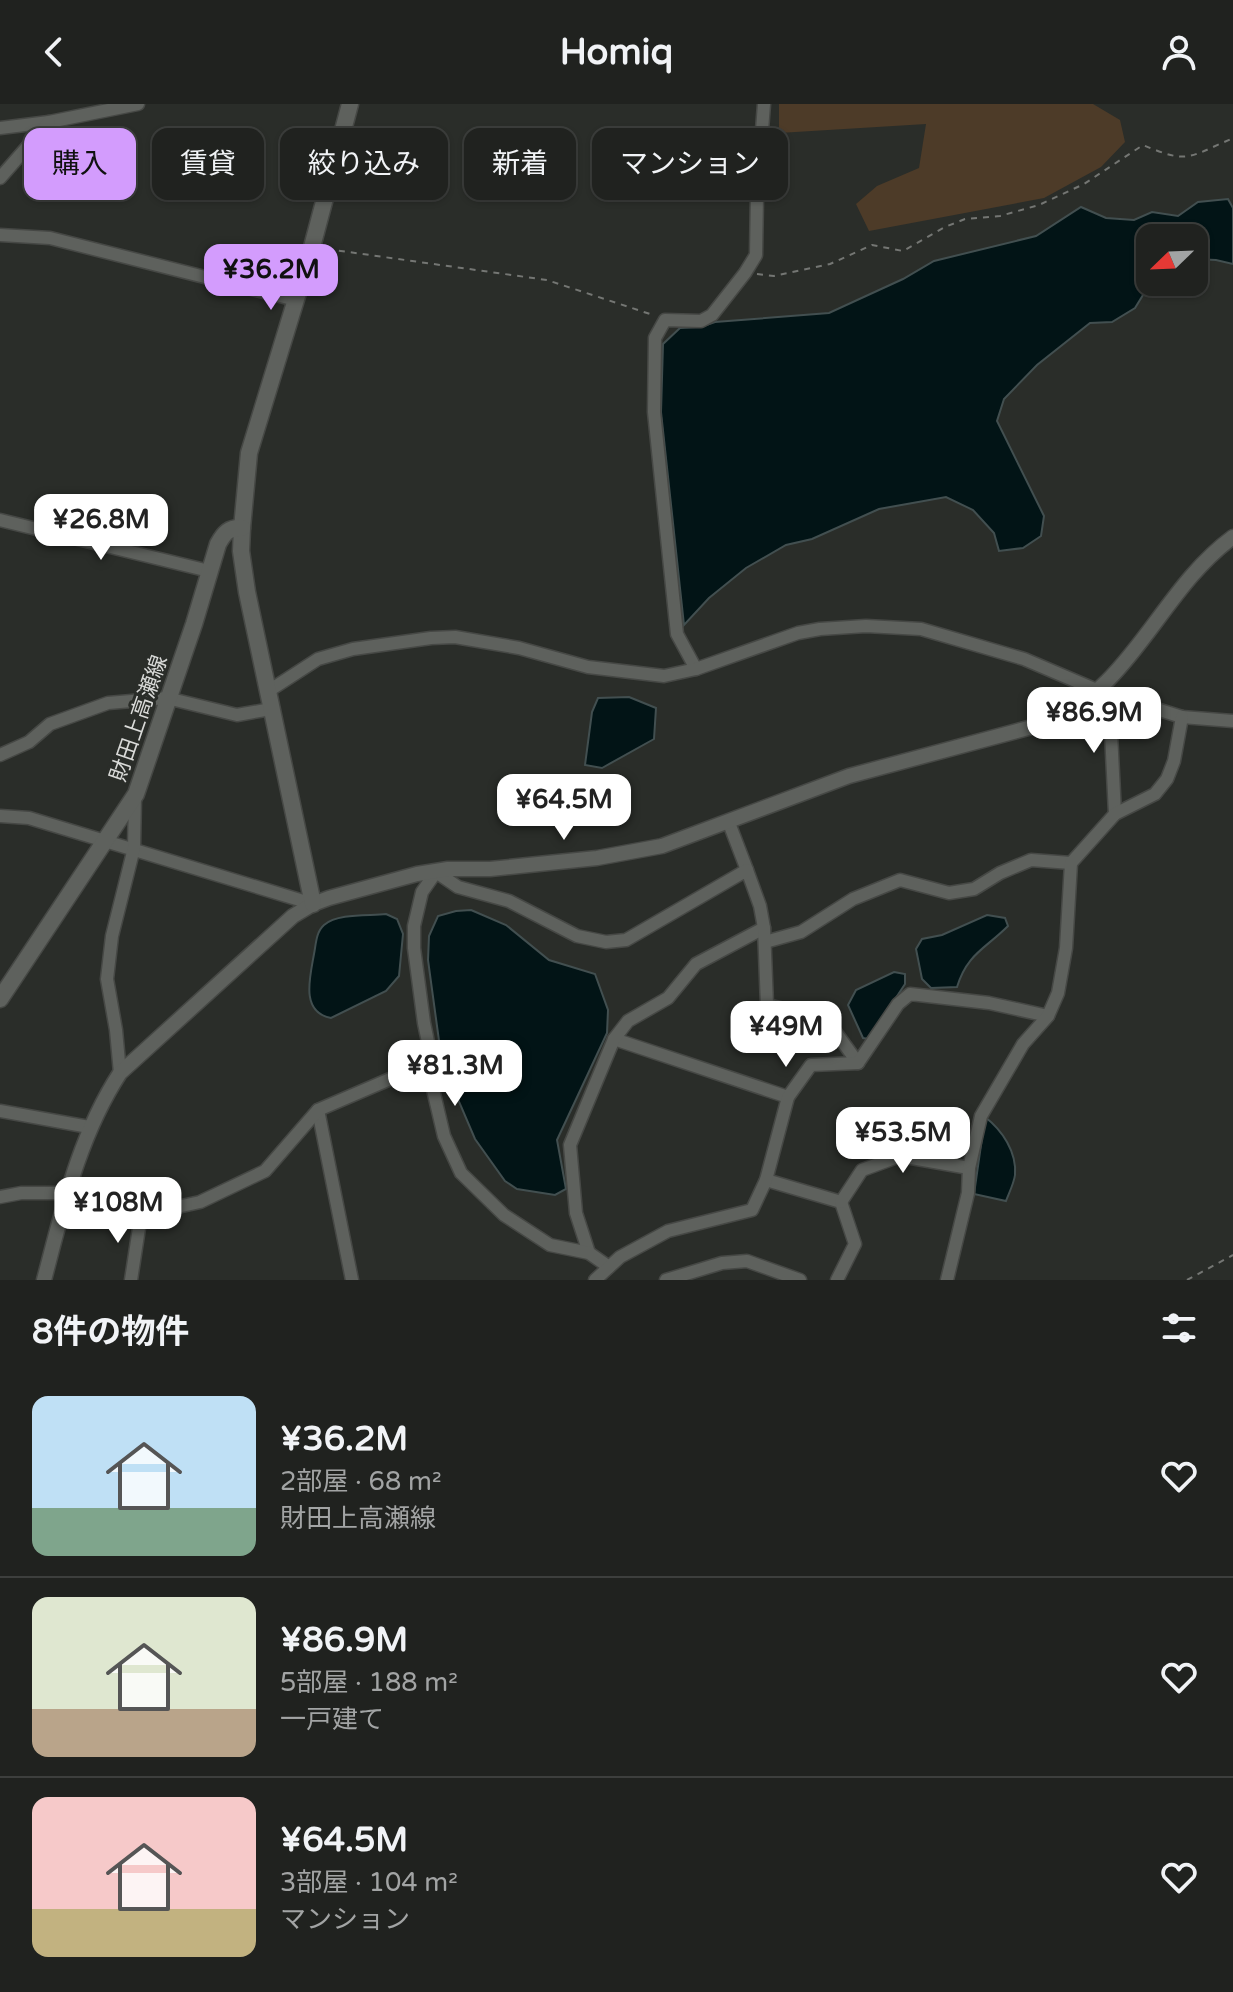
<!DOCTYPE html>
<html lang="ja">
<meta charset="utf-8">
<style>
:root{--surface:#20221f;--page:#2d2f2c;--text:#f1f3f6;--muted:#a2a4a4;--line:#3d3f3d;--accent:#d39cfd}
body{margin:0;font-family:"Varela Round","Noto Sans JP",sans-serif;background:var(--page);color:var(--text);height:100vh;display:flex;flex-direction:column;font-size:30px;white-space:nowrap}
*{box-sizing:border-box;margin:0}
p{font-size:26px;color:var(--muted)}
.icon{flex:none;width:44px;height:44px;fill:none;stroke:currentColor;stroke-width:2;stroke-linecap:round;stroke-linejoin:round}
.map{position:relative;height:1176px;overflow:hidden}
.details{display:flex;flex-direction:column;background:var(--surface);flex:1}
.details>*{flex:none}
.hud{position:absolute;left:24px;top:24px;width:800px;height:72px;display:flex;gap:16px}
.needle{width:52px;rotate:247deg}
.controls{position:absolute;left:1136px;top:120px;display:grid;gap:16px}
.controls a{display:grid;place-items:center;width:72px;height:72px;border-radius:16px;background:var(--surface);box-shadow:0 2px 6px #0004,0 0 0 2px var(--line);font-size:40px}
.price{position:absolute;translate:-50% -68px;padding:0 18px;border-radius:16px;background:#fff;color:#222;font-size:26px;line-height:52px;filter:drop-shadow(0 2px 4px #0008)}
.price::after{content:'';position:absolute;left:50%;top:48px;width:24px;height:18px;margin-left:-12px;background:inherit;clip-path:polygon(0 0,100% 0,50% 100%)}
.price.active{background:var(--accent);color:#111}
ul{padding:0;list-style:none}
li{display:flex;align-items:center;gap:24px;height:200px;padding:0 32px}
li+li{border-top:2px solid var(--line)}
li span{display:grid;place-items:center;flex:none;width:224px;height:160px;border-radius:16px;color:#555}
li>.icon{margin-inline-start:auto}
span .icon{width:96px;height:96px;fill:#fffc;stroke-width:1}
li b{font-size:34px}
h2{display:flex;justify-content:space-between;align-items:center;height:96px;padding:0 32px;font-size:34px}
.tag{padding:0 28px;border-radius:16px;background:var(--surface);box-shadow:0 2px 6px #0004,0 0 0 2px var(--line);font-size:28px;line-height:72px}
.tag.active{background:var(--accent);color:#111}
header{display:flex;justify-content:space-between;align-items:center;height:104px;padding:0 32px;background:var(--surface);font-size:36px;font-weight:700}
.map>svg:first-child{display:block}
</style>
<header><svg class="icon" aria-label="back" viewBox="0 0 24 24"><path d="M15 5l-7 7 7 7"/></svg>Homiq<svg class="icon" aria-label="person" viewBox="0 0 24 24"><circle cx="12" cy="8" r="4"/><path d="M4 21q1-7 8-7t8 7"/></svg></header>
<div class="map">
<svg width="1233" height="1176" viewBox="0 0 1233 1176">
<rect width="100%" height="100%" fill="#2a2d29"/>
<path fill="#4d3b28" d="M779,0H1093L1120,16L1125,38L1101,63L1044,94L869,127L856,100L877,82L919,64L926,20L779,29Z"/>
<g fill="#021416" stroke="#424f50" stroke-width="2">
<path d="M1228,95L1233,104V160L1216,156L1194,155V134H1150L1151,178L1135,204L1112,218L1090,219L1037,261L1004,295L997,317L1044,412L1041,432L1023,444L999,447L994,429L973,406L946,393L879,405L812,435L786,441L746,464L709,494L684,521L661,308L663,240L680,224L701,223L715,218L829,209L903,175L934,157L1036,132L1081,103L1106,114L1134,116L1152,108L1178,112L1198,98Z"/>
<path d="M629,593L656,604L654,635L602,664L585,661L592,608L598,594Z"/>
<path d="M471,806L506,821L549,856L595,870L608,906L607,929L557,1036L566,1085L555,1091L517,1085L505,1077L475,1035L448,972L440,944L428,856L429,832L438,812L456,807Z"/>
<path d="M386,810L397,815L403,830L399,872L386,887L331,914C300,908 310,873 314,850C316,840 316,828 324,821C338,809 369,812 386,810Z"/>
<path d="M987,811L1005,814L1008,822C985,845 967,850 957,883L931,884L922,875L916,845L922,835L942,831Z"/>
<path d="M894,868L905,870V880L869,935L863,934L848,901L856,886Z"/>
<path d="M985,1013C1002,1026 1017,1048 1015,1071C1014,1079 1009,1089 1006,1097L974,1090Z"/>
</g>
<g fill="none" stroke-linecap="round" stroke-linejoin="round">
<defs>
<g id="minor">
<path d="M0,24L49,18L138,0"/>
<path d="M0,74L49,18"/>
<path d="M0,131L50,134L296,196"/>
<path d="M0,416L209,467"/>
<path d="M696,565L677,530L654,308L655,234L665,216L701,217L712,211L745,169L756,151L757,91L764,0"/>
<path d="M1099,587L1111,629L1115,710"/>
<path d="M267,588L318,555L353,545L431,534L455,533L519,544L588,563L664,572L696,565L798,529L820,525L866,522L921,525L1024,555L1099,587L1182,613L1233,617"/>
<path d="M0,651L29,638L50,620L108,599L167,594L237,611L271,605"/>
<path d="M0,712L29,714L313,800"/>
<path d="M729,719L747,766"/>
<path d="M765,838L801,828L853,795L900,776L949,789L974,785L1000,769L1031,756L1071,759"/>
<path d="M614,935L788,993"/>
<path d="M120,969L116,926L107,875L112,832L134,744L135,692"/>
<path d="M318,1006L352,1176"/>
<path d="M0,1007L89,1023"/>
<path d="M766,1076L841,1098L855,1140L837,1176"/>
<path d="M0,1093L21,1089H68L141,1111L200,1098L265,1067L318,1006L432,957"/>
<path d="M841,1098L862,1066L900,1052L969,1064"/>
<path d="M589,1149L576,1109L570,1041L614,935L628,917L668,894L696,860L764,824"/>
<path d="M609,1163L589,1149L550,1141L504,1111L461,1069L444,1032L431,977L432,957L424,919L414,844V822L422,788L436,768L458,783L509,797L577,832L606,838L626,836L747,766L760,802L764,824L767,901L826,915L858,959"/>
<path d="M131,1176L141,1111"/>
<path d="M595,1176L620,1153L668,1127L752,1106L766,1076L788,993L811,961L858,959L898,900L910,890L989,899L1048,912"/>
<path d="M666,1176L722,1159L747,1157L800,1176"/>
<path d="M947,1176L968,1089L969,1064L981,1012L1023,940L1048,912L1058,889L1066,844L1071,759L1115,710L1155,690L1167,675L1174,657L1182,613"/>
</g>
<path id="tertiary" d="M44,1176C63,1104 79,1032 120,969L293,812L313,800L329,794L417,770L448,765H490L597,754L662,742L849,672L1043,620C1133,585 1159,487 1233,433"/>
<g id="secondary">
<path d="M313,800L247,488L241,447L242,424L249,349L312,143L350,0"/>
<path d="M0,895L136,690L194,520L218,440C224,429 229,423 242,424"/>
</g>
</defs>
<use href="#minor" stroke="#464845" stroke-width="15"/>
<use href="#tertiary" stroke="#464845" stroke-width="17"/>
<use href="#secondary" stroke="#464845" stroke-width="19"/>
<g stroke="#747673" stroke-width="2" stroke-dasharray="6 6" stroke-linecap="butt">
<path d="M327,145L547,176L653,211"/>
<path d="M757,170L774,172L830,160L872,141L903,147L945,123L965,115L1000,112L1039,101L1084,80L1143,41C1188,60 1187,54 1231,35L1233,37"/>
<path d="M1187,1176L1233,1151"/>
</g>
<use href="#minor" stroke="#5e615d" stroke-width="12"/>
<use href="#tertiary" stroke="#5e615d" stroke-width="14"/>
<use href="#secondary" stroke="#5e615d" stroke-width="16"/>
</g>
<g text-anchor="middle" stroke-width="6" stroke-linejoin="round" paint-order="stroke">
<g font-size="22" fill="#d9dad8" stroke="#2a2d29">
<text transform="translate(138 614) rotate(-71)" y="8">財田上高瀬線</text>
</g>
</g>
</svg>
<div class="controls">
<a><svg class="needle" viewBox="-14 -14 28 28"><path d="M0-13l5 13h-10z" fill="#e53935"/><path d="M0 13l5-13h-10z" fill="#a2a4a4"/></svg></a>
</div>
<b class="price active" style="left:271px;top:208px">¥36.2M</b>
<b class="price" style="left:101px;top:458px">¥26.8M</b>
<b class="price" style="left:1094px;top:651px">¥86.9M</b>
<b class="price" style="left:564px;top:738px">¥64.5M</b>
<b class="price" style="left:786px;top:965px">¥49M</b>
<b class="price" style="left:455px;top:1004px">¥81.3M</b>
<b class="price" style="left:903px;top:1071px">¥53.5M</b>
<b class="price" style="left:118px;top:1141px">¥108M</b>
<div class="hud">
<a class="tag active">購入</a>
<a class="tag">賃貸</a>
<a class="tag">絞り込み</a>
<a class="tag">新着</a>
<a class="tag">マンション</a>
</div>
</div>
<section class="details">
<h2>8件の物件<svg class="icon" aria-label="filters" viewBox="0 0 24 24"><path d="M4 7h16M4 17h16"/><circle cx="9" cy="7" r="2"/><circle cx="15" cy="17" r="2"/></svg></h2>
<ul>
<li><span style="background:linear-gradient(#bfe0f5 70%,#7fa58c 0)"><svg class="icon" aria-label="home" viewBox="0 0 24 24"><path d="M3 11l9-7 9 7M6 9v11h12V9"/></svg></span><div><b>¥36.2M</b><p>2部屋 · 68 m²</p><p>財田上高瀬線</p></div><svg class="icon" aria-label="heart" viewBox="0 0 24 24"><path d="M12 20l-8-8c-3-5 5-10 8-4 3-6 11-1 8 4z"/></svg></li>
<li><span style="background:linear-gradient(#dfe7d0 70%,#b9a48a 0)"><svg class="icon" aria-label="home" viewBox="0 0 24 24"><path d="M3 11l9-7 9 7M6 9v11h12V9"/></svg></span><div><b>¥86.9M</b><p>5部屋 · 188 m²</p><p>一戸建て</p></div><svg class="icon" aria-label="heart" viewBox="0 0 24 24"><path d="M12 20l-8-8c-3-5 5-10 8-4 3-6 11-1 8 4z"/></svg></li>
<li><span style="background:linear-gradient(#f6c9c9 70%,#c2b280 0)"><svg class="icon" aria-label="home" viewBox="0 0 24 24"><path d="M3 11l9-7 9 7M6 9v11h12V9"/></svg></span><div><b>¥64.5M</b><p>3部屋 · 104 m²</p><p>マンション</p></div><svg class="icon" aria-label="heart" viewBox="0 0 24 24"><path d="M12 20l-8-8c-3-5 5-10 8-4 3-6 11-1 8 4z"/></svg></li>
</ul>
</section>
